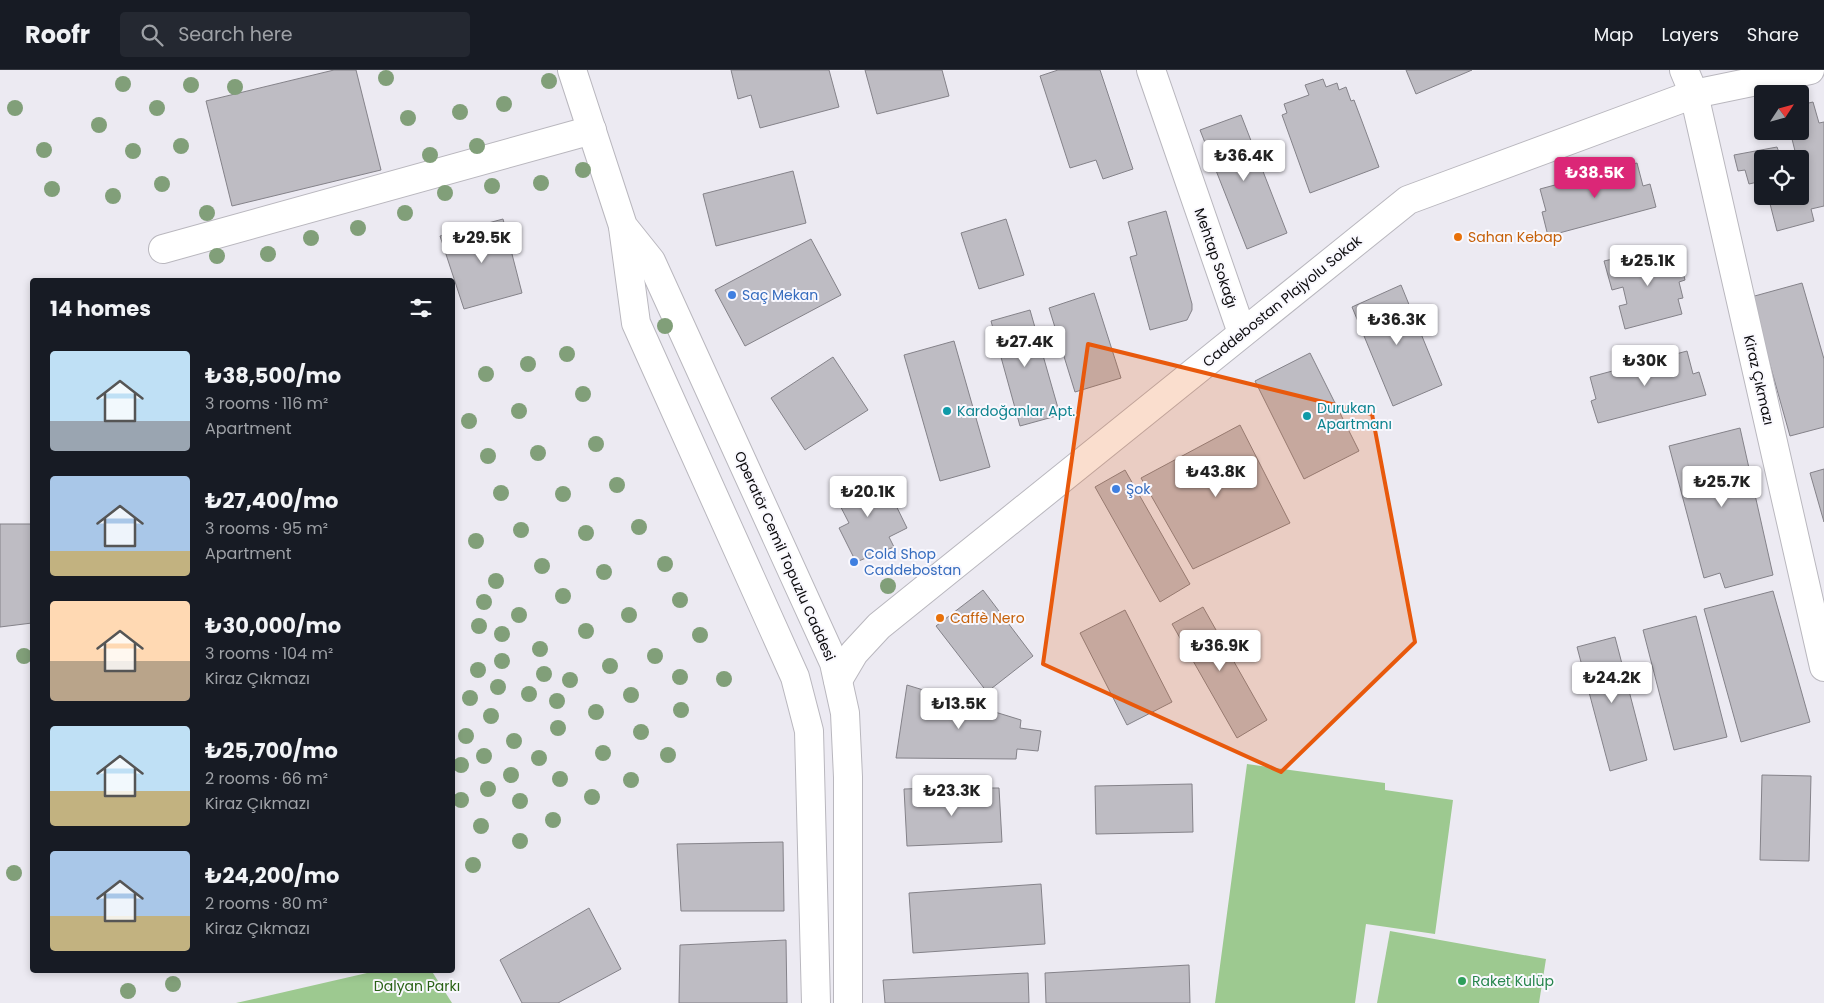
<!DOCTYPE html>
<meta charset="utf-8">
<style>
:root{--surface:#171b24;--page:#242831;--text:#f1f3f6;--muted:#9ea1a6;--line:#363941;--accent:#db2777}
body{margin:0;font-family:Poppins,sans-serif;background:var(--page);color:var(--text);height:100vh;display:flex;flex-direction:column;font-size:19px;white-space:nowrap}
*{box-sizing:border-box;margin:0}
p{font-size:16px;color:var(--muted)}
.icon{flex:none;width:28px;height:28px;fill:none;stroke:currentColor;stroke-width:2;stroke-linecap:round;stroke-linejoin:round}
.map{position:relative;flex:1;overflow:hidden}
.panel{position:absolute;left:30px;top:208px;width:425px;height:695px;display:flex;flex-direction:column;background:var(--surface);border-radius:5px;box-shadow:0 2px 8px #0003}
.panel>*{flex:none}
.needle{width:32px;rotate:54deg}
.controls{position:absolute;left:1754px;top:15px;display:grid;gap:10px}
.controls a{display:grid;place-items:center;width:55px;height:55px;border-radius:5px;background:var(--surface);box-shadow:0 2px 8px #0003;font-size:25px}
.price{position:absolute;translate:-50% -42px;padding:0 11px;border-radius:5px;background:#fff;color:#222;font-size:16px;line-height:32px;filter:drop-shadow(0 1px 2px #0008)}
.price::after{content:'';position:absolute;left:50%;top:30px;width:15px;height:11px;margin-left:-8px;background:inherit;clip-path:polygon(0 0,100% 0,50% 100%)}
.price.on{background:var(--accent);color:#fff}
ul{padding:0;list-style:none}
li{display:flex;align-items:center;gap:15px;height:125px;padding:0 20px}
li span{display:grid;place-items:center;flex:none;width:140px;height:100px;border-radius:5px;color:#555}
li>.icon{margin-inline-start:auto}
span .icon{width:60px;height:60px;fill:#fffc;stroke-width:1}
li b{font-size:21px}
h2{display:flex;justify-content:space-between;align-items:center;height:60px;padding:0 20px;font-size:21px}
header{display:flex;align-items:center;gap:30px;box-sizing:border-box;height:70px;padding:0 25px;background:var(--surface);border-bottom:1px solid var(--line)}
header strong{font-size:24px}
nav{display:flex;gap:28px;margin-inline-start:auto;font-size:18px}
.search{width:350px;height:45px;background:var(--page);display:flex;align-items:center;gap:12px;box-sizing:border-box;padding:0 18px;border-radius:5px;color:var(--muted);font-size:19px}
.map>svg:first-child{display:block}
</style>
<header>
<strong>Roofr</strong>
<div class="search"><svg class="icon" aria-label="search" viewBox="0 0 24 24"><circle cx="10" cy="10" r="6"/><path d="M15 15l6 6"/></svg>Search here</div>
<nav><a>Map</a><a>Layers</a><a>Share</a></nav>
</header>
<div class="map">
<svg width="1824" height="933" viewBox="0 0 1824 933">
<rect width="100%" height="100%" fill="#eceaf2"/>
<g fill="#9dc990">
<path d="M1247,694L1385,713V720L1453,730L1435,864L1366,854L1355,933H1215Z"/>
<path d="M1390,861L1546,889L1539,933H1377Z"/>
<path d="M380,900H431L452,933H236Z"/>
</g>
<g fill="#bebcc3" stroke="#848289">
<path d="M334,0H356L381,100L232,136L206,31Z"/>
<path d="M731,0H829L839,37L760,58L751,25L738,29Z"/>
<path d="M865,0H942L949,26L877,44Z"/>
<path d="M1058,0H1100L1133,99L1103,109L1096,90L1070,98L1040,6Z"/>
<path d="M1406,0H1472L1416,24Z"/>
<path d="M1323,9L1326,17L1337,13L1339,20L1346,17L1351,31L1354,30L1379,97L1310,123L1282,45L1287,43L1284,34L1309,25L1305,15Z"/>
<path d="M1813,32L1819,53L1824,52V136L1811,139L1814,151L1777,161L1768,126H1800V89H1762V111L1749,114L1745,100L1738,101L1734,85L1777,77L1780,85L1795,81L1790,61H1800V35Z"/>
<path d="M1241,45L1287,163L1247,179L1200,60Z"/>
<path d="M1637,93L1643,116L1650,114L1656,137L1548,166L1542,142L1546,141L1540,119Z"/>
<path d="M793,101L806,153L716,176L703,124Z"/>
<path d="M1166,141L1192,234V240L1187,250L1150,260L1130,187L1137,185L1128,152Z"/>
<path d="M503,149L522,223L464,239L440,166Z"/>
<path d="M1006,149L1024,205L979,219L961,163Z"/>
<path d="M811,169L841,225L745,276L715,220Z"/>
<path d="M1677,179L1685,210L1679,212L1683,228L1678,229L1682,244L1625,259L1619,236L1627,234L1623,217L1612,220L1604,191L1626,186L1627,192Z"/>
<path d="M1802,213L1824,289V357L1790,366L1751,227Z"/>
<path d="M1401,215L1442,315L1393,336L1352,237Z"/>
<path d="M1094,223L1121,308L1075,322L1049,238Z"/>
<path d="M1030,240L1060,345L1020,356L991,251Z"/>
<path d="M954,271L990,397L940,411L904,285Z"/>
<path d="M1687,281L1693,304L1699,302L1706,325L1598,353L1591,331L1596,329L1590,307Z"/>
<path d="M1310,283L1359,381L1304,409L1255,311Z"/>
<path d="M833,287L868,340L805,380L771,328Z"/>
<path d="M1240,355L1290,453L1193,499L1141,408Z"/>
<path d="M1740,358L1773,505L1725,518L1720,503L1704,508L1669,376Z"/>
<path d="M1824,399V452L1810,403Z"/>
<path d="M1125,400L1190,514L1160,532L1095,417Z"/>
<path d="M860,407L867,419L884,411L907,458L889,467L894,477L856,492L839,458L849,453L832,420Z"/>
<path d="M0,454H32V553L0,557Z"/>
<path d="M983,520L1033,586L987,622L936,556Z"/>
<path d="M1773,521L1810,652L1741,672L1704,539Z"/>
<path d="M1203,537L1267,650L1237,668L1172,554Z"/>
<path d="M1125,540L1172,632L1127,655L1080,563Z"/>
<path d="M1696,546L1727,667L1674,680L1643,560Z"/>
<path d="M1615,567L1647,690L1610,701L1577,577Z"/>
<path d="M907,615L1021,650L1020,658L1041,661L1038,681L1017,679L1016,689L896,688Z"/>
<path d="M1762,705L1811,706L1809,791L1760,790Z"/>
<path d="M1192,714L1193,762L1096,764L1095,716Z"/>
<path d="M967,717V727L983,726V718H999L1002,772L907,776L904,719Z"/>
<path d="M783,772L784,841H681L677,774Z"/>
<path d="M1041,814L1045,874L913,883L909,823Z"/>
<path d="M589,838L621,899L558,933H522L500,890Z"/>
<path d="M786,870L787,933H679L680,875Z"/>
<path d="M1189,895L1190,933H1046L1045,903Z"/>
<path d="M1028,903L1029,933H885L883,910Z"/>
</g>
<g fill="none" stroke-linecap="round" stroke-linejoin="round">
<defs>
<g id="minor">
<path d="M1151,0L1242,263"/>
<path d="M1684,0L1694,24L1824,597"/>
<path d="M163,179L592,60"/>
<path d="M838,610L854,583L879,556L1408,130L1694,24L1810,0"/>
</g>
<g id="primary">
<path d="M572,0L623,156L651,191L834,593L845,643L848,707V933"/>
<path d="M623,157L636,253L795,607L809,661L816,933"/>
</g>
</defs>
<use href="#minor" stroke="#b9b7be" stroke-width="30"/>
<use href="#primary" stroke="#b9b7be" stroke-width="30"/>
<use href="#minor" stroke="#fff" stroke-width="28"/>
<use href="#primary" stroke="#fff" stroke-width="28"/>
</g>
<g fill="#819f79">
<circle cx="386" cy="8" r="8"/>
<circle cx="549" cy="11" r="8"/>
<circle cx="123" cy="14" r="8"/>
<circle cx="191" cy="15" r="8"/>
<circle cx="235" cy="17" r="8"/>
<circle cx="504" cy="34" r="8"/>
<circle cx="15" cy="38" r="8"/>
<circle cx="157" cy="38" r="8"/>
<circle cx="460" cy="42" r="8"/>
<circle cx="408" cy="48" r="8"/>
<circle cx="99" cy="55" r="8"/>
<circle cx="181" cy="76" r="8"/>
<circle cx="477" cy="76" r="8"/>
<circle cx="44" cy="80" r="8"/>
<circle cx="133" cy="81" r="8"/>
<circle cx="430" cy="85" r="8"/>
<circle cx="583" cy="100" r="8"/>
<circle cx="541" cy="113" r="8"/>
<circle cx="162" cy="114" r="8"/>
<circle cx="492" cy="116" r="8"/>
<circle cx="52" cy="119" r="8"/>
<circle cx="445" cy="123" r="8"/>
<circle cx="113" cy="126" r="8"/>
<circle cx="207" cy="143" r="8"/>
<circle cx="405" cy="143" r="8"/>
<circle cx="358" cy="158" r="8"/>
<circle cx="311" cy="168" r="8"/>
<circle cx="268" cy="184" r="8"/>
<circle cx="217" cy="186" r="8"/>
<circle cx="665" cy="256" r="8"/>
<circle cx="567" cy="284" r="8"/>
<circle cx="528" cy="294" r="8"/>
<circle cx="486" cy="304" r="8"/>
<circle cx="583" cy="324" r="8"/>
<circle cx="519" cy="341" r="8"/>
<circle cx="469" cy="351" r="8"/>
<circle cx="596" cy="374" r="8"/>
<circle cx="538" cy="383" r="8"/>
<circle cx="488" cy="386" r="8"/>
<circle cx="617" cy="415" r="8"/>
<circle cx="501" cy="423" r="8"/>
<circle cx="563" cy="424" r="8"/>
<circle cx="639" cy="457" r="8"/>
<circle cx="521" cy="460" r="8"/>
<circle cx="586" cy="463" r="8"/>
<circle cx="476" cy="471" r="8"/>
<circle cx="665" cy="494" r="8"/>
<circle cx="542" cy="496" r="8"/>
<circle cx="604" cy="502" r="8"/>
<circle cx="496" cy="511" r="8"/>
<circle cx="888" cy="516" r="8"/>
<circle cx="563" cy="526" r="8"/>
<circle cx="680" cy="530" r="8"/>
<circle cx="484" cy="532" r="8"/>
<circle cx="519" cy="545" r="8"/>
<circle cx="629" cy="545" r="8"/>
<circle cx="479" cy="556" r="8"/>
<circle cx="586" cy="561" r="8"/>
<circle cx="502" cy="564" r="8"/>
<circle cx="700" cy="565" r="8"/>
<circle cx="540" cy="579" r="8"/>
<circle cx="24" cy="586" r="8"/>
<circle cx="655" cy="586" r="8"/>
<circle cx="502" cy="591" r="8"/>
<circle cx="610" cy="596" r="8"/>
<circle cx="478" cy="600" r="8"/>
<circle cx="544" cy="604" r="8"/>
<circle cx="680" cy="607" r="8"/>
<circle cx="724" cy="609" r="8"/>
<circle cx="570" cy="610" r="8"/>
<circle cx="498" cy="617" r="8"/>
<circle cx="529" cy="624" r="8"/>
<circle cx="631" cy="625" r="8"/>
<circle cx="470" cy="628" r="8"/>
<circle cx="557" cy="631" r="8"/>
<circle cx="681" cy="640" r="8"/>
<circle cx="596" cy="642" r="8"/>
<circle cx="491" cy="646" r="8"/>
<circle cx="558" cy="658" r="8"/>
<circle cx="641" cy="662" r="8"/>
<circle cx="466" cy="666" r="8"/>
<circle cx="514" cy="671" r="8"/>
<circle cx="603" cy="683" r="8"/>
<circle cx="668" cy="685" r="8"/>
<circle cx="484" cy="686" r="8"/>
<circle cx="539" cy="688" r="8"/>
<circle cx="461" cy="695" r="8"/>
<circle cx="511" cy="705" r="8"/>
<circle cx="560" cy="709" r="8"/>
<circle cx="631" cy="710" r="8"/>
<circle cx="488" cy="719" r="8"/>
<circle cx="592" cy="727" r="8"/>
<circle cx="461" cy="730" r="8"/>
<circle cx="520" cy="731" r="8"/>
<circle cx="553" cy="750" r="8"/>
<circle cx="481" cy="756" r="8"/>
<circle cx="520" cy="771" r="8"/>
<circle cx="473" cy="795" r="8"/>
<circle cx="14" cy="803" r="8"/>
<circle cx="173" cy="914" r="8"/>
<circle cx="128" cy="921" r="8"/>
</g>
<path fill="#e8590c" fill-opacity="0.2" stroke="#e8590c" stroke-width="4" stroke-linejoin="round" d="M1088,274L1372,344L1415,572L1281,702L1043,594Z"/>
<g fill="#e8710a" stroke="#f9f8fe" stroke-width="2">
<circle cx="1458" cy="167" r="5"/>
<circle cx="940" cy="548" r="5"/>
</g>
<g fill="#3f7fe0" stroke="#f9f8fe" stroke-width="2">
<circle cx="732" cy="225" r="5"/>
<circle cx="1116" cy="419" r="5"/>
<circle cx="854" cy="492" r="5"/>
</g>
<g fill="#0f9aa8" stroke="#f9f8fe" stroke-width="2">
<circle cx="947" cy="341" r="5"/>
<circle cx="1307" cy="346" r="5"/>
</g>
<circle fill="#2e9e5b" stroke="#f9f8fe" stroke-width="2" cx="1462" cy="911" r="5"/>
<g text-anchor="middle" stroke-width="4" stroke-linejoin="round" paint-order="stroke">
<g font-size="14" fill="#c56008" stroke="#f9f8fe" text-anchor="start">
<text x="1468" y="172">Sahan Kebap</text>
<text x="950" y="553">Caffè Nero</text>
</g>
<g font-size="14" fill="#0c0b0d" stroke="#f9f8fe">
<text transform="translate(1216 188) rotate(71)" y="5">Mehtap Sokağı</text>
<text transform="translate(1282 231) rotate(-39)" y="5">Caddebostan Plajyolu Sokak</text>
<text transform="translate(1759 310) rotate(77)" y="5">Kiraz Çıkmazı</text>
<text transform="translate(785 486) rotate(66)" y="5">Operatör Cemil Topuzlu Caddesi</text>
</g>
<g font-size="14" fill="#366cbe" stroke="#f9f8fe" text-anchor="start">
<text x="742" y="230">Saç Mekan</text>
<text x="1126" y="424">Şok</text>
<text x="864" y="489">Cold Shop<tspan x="864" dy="16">Caddebostan</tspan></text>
</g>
<g font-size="14" fill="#0d838f" stroke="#f9f8fe" text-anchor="start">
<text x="1317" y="343">Durukan<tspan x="1317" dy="16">Apartmanı</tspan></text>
<text x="957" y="346">Kardoğanlar Apt.</text>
</g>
<g font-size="14" fill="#27864d" stroke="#f9f8fe" text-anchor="start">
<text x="1472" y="916">Raket Kulüp</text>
</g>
<g font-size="14" fill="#2a6216" stroke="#f9f8fe">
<text x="417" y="921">Dalyan Parkı</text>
</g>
</g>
</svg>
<div class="controls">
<a><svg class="needle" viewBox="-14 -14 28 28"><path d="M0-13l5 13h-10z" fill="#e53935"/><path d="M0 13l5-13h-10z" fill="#9ea1a6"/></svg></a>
<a><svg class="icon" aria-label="locate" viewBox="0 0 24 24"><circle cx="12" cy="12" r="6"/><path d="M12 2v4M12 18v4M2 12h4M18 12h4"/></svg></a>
</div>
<b class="price" style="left:1244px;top:112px">₺36.4K</b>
<b class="price on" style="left:1595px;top:129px">₺38.5K</b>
<b class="price" style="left:482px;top:194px">₺29.5K</b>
<b class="price" style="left:1648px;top:217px">₺25.1K</b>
<b class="price" style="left:1397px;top:276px">₺36.3K</b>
<b class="price" style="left:1025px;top:298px">₺27.4K</b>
<b class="price" style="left:1645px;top:317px">₺30K</b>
<b class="price" style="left:1216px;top:428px">₺43.8K</b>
<b class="price" style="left:1722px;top:438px">₺25.7K</b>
<b class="price" style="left:868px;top:448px">₺20.1K</b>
<b class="price" style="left:1220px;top:602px">₺36.9K</b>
<b class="price" style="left:1612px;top:634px">₺24.2K</b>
<b class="price" style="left:959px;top:660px">₺13.5K</b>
<b class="price" style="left:952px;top:747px">₺23.3K</b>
<section class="panel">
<h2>14 homes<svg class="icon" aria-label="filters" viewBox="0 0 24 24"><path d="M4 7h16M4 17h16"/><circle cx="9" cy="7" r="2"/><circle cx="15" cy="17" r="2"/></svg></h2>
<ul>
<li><span style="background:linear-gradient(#bfe0f5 70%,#9aa5b1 0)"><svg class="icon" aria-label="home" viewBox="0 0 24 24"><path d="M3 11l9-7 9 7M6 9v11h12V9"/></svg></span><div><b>₺38,500/mo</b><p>3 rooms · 116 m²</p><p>Apartment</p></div></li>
<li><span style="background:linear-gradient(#a9c7e8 75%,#c2b280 0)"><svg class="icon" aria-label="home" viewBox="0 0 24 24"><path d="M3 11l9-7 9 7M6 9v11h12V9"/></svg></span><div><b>₺27,400/mo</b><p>3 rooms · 95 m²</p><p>Apartment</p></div></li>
<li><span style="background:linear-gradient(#ffd9b3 60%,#b9a48a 0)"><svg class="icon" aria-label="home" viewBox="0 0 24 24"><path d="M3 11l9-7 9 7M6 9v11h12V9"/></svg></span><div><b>₺30,000/mo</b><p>3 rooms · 104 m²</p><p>Kiraz Çıkmazı</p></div></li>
<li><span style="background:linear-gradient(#bfe0f5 65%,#c2b280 0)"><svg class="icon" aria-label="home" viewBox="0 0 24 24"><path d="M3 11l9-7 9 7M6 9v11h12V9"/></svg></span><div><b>₺25,700/mo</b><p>2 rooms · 66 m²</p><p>Kiraz Çıkmazı</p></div></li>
<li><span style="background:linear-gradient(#a9c7e8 65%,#c2b280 0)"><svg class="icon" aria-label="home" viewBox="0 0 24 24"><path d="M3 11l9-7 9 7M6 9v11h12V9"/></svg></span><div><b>₺24,200/mo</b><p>2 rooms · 80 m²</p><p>Kiraz Çıkmazı</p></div></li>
</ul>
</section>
</div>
